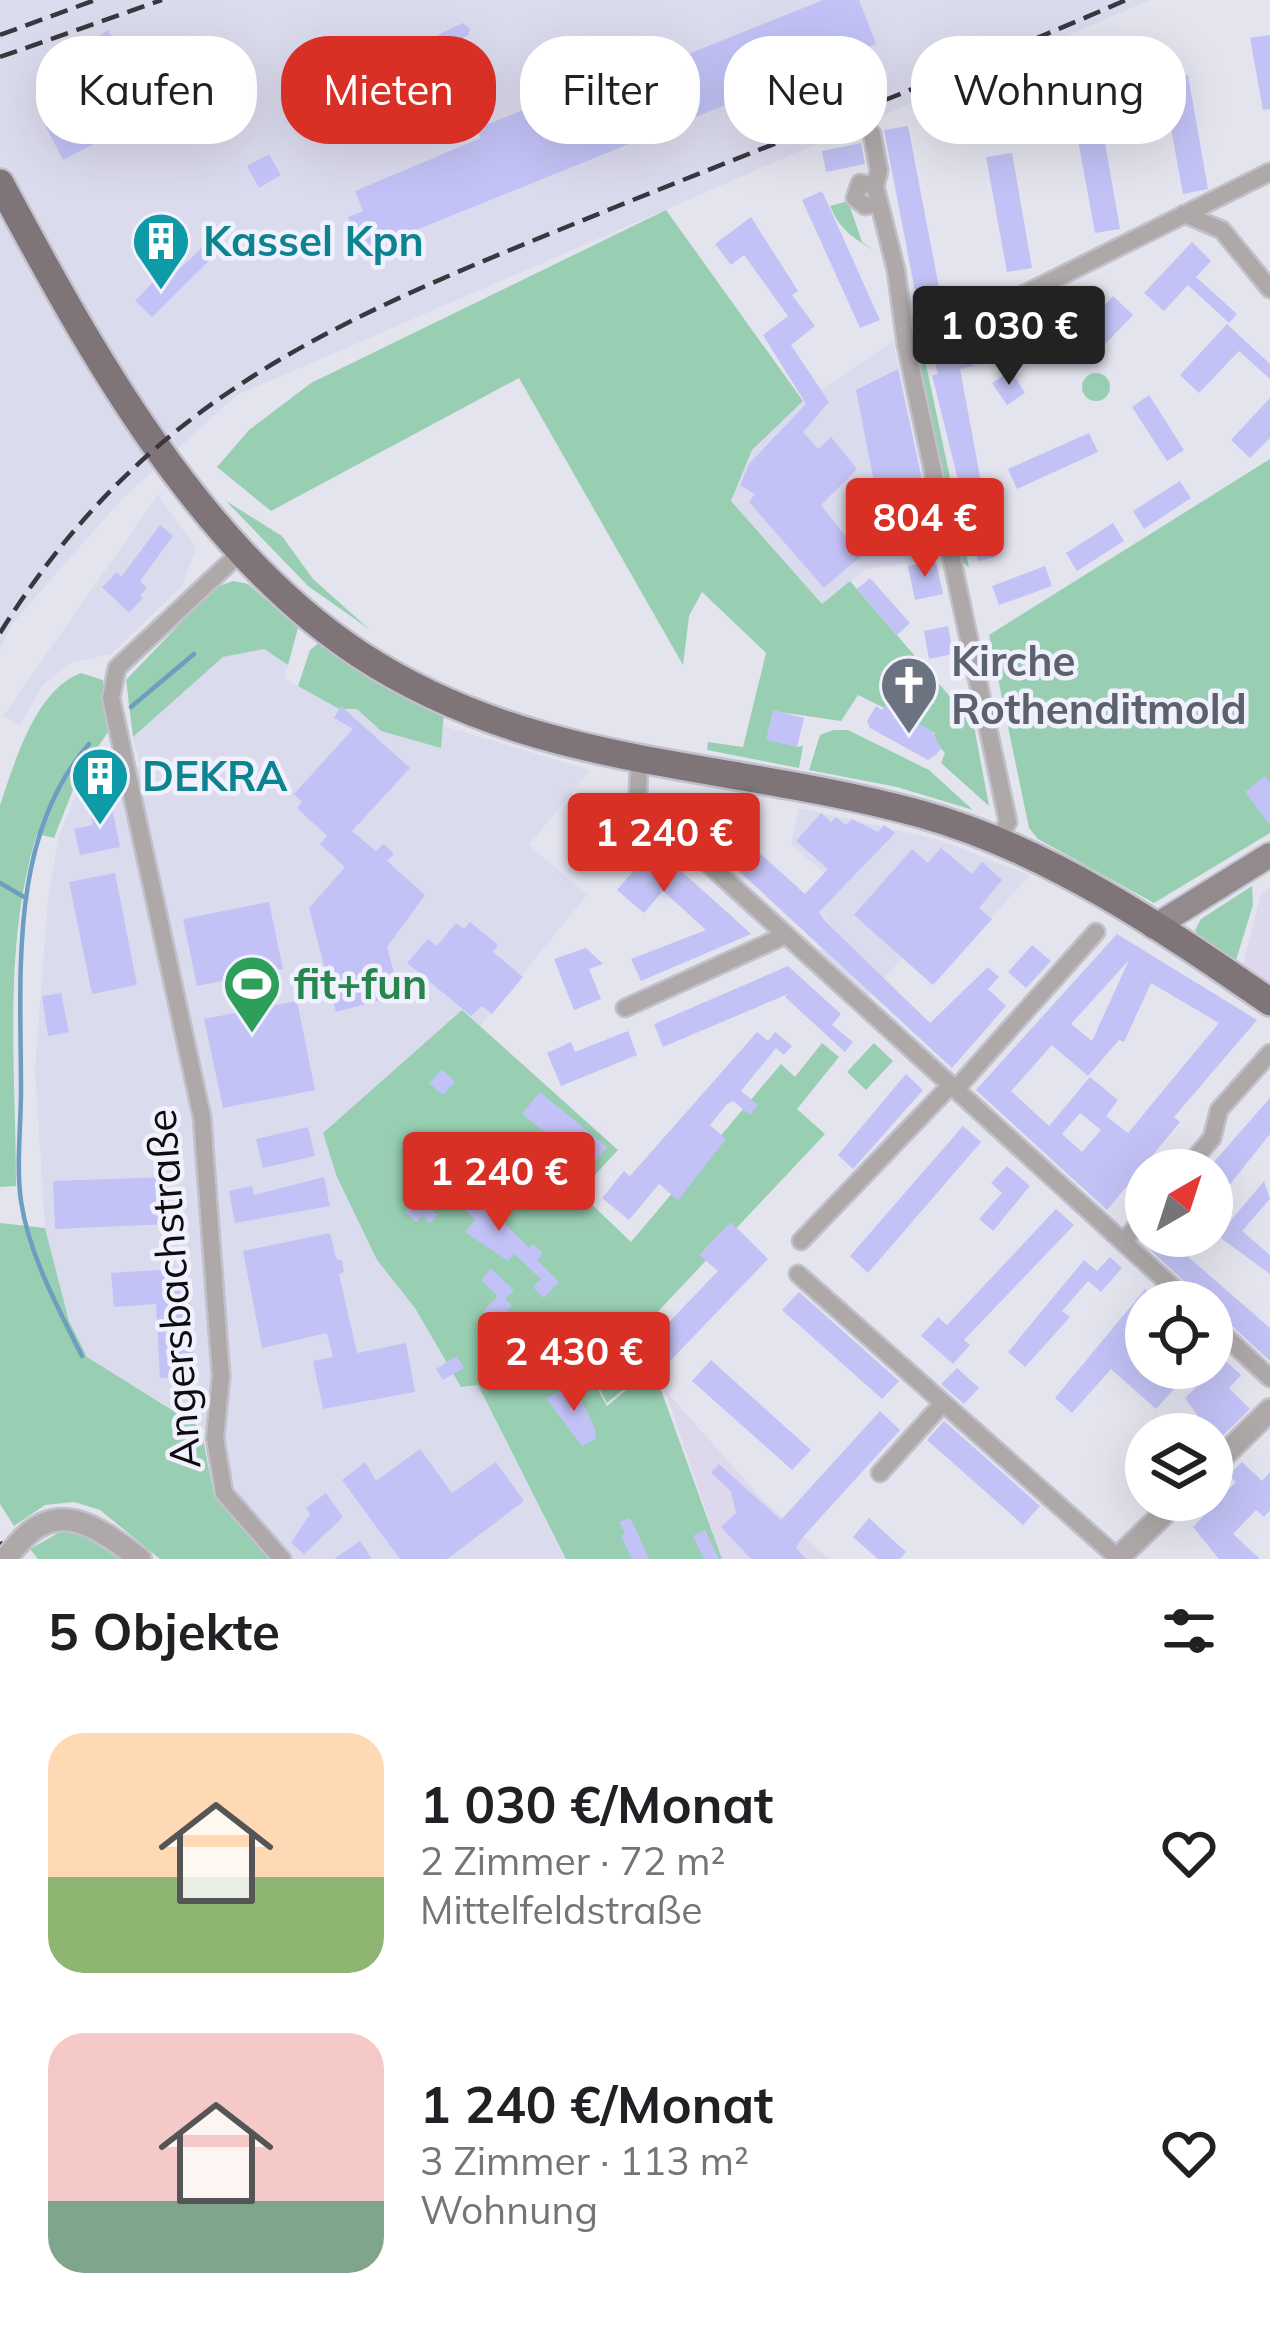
<!DOCTYPE html>
<html lang="de">
<meta charset="utf-8">
<style>
:root{--surface:#fff;--page:#f2f2f2;--text:#202124;--muted:#757577;--accent:#d93025}
body{margin:0;font-family:Mulish,sans-serif;background:var(--page);color:var(--text);height:100vh;display:flex;flex-direction:column;font-size:45px;white-space:nowrap}
*{box-sizing:border-box;margin:0}
p{font-size:39px;color:var(--muted)}
.icon{flex:none;width:66px;height:66px;fill:none;stroke:currentColor;stroke-width:2;stroke-linecap:round;stroke-linejoin:round}
.map{position:relative;height:1559px;overflow:hidden}
.side{display:flex;flex-direction:column;background:var(--surface);flex:1}
.side>*{flex:none}
.hud{position:absolute;left:36px;top:36px;width:1200px;height:108px;display:flex;gap:24px}
.needle{width:78px;rotate:39deg}
.tools{position:absolute;left:1125px;top:1149px;display:grid;gap:24px}
.tools a{display:grid;place-items:center;width:108px;height:108px;border-radius:50%;background:var(--surface);box-shadow:0 12px 48px #0002;font-size:60px}
.price{position:absolute;translate:-50% -102px;padding:0 27px;border-radius:12px;background:var(--accent);color:#fff;font-size:39px;line-height:78px;filter:drop-shadow(0 3px 6px #0008)}
.price::after{content:'';position:absolute;left:50%;top:72px;width:36px;height:27px;margin-left:-18px;background:inherit;clip-path:polygon(0 0,100% 0,50% 100%)}
.price.on{background:#222;color:#fff}
ul{padding:0;list-style:none}
li{display:flex;align-items:center;gap:36px;height:300px;padding:0 48px}
li span{display:grid;place-items:center;flex:none;width:336px;height:240px;border-radius:36px;color:#555}
li>.icon{margin-inline-start:auto}
span .icon{width:144px;height:144px;fill:#fffc;stroke-width:1}
li b{font-size:51px}
h2{display:flex;justify-content:space-between;align-items:center;height:144px;padding:0 48px;font-size:51px}
.pill{padding:0 42px;border-radius:48px;background:var(--surface);box-shadow:0 12px 48px #0002;font-size:42px;line-height:108px}
.pill.on{background:var(--accent);color:#fff}
.map>svg:first-child{display:block}
</style>
<div class="map">
<svg width="1270" height="1559" viewBox="0 0 1270 1559">
<rect width="100%" height="100%" fill="#e4e4ef"/>
<g fill="#dbdbee">
<path d="M0,0H1150L237,395L121,500L11,625L0,649Z"/>
<path d="M893,341L939,559L866,569L822,604L731,501L752,450L791,411Z"/>
<path d="M158,495L196,548L182,586L111,654L70,663L43,685L20,725L3,716Z"/>
<path d="M264,649L288,665L284,678L338,709H357L441,748L443,726L590,770L529,845L587,895L480,1026L462,1011L323,1133L377,1260L478,1384L567,1559H291L228,1492L225,1441L87,1357L69,1321L45,1228L35,1069L48,898L59,836L83,777L141,767L133,737L188,684L223,657Z"/>
<path d="M799,808L936,839L1029,875L933,985L902,958L868,997L818,952L823,945L812,935L826,918L803,897L824,873L791,844Z"/>
</g>
<g fill="#ded8ed">
<path d="M1270,887V982L1243,964L1261,893Z"/>
<path d="M665,1390L760,1497L829,1559H722Z"/>
</g>
<g fill="#98cfb3">
<path d="M848,201L862,242L875,251C852,237 840,230 830,206Z"/>
<path d="M666,210L803,401L752,450L731,501L822,604L850,581L959,707L970,705L989,806L941,763L945,753L932,739L935,733L858,695L841,721L773,711L797,747L803,746L799,768L707,750L708,742L743,747L766,653L702,592L689,616L683,665L519,378L271,511L217,467L249,430L311,383Z"/>
<path d="M924,355L969,567L957,559L917,369L915,362Z"/>
<circle cx="1096" cy="387" r="14"/>
<path d="M1270,459V833L1154,903L1038,839L1029,828L989,635Z"/>
<path d="M226,501L282,536L313,579L369,629L308,586Z"/>
<path d="M233,581L248,584L298,628L288,665L264,649L223,657L133,737L126,680L214,588Z"/>
<path d="M319,643L353,668L444,713L441,748L381,731L357,709H339L298,686L310,650Z"/>
<path d="M81,673L103,680L108,732L78,777L54,838L37,834C2,946 16,1071 16,1186L0,1187V805C15,762 35,690 81,673Z"/>
<path d="M834,730H848L929,770L973,810L897,787L809,770L820,735Z"/>
<path d="M1252,886L1253,905L1236,960L1200,939L1195,930L1201,919Z"/>
<path d="M462,1010L618,1150L579,1192L631,1242L781,1064L795,1077L822,1043L839,1057L797,1109L825,1134L635,1336L590,1375L607,1406L653,1368L722,1559H566L478,1385L461,1387L415,1308L377,1260L337,1177L323,1133Z"/>
<path d="M874,1043L893,1061L866,1090L847,1072Z"/>
<path d="M0,1223L45,1228L69,1321L87,1357L201,1428L214,1496L274,1559H160L100,1510L74,1502L45,1505L14,1526L0,1504Z"/>
<path d="M628,1345L651,1366L607,1403L593,1376Z"/>
<path d="M60,1532L80,1533L119,1559H38L30,1549Z"/>
</g>
<g fill="none" stroke-linecap="round" stroke-linejoin="round">
<g stroke="#6c9ebf" stroke-width="4.5">
<path d="M131,707L194,654"/>
<path d="M0,883L26,898"/>
<path d="M82,1356C58,1308 29,1255 21,1201C16,1166 21,1126 21,1090C21,977 8,836 89,744"/>
</g>
</g>
<g fill="#c2c2f6" fill-rule="evenodd">
<path d="M823,0H859L876,44L362,252L348,217L363,211L355,191L481,138L476,129L592,82L596,91Z"/>
<path d="M463,23L470,29L468,35L445,47L436,42L438,35Z"/>
<path d="M108,30L115,41L93,54L87,43Z"/>
<path d="M1270,35V109L1263,110L1250,38Z"/>
<path d="M207,41L219,65L102,128L107,137L63,160L46,127Z"/>
<path d="M1073,50L1088,94L1075,98L1071,86L964,130L955,108L1064,63L1061,54Z"/>
<path d="M1188,75L1208,189L1183,194L1162,79Z"/>
<path d="M1100,114L1120,229L1095,233L1074,118Z"/>
<path d="M908,126L945,319L922,327L884,130Z"/>
<path d="M861,143L865,164L826,172L822,151Z"/>
<path d="M1012,153L1032,268L1007,272L986,157Z"/>
<path d="M269,154L281,175L259,188L247,166Z"/>
<path d="M822,191L880,320L860,328L802,200Z"/>
<path d="M751,217L798,291L792,295L815,326L791,345L829,402L803,432L818,449L831,437L857,469L821,505L861,556L824,588L749,502L755,494L740,485L749,464L806,404L763,335L788,316L744,255L731,265L715,244Z"/>
<path d="M1192,242L1211,261L1196,277L1237,314L1229,323L1188,285L1164,311L1144,293Z"/>
<path d="M206,244L216,254L152,317L135,301L169,265L176,272Z"/>
<path d="M1113,296L1133,315L1085,365L1065,347Z"/>
<path d="M1227,324L1270,364V379L1239,351L1199,393L1180,375Z"/>
<path d="M968,345L973,366L960,369L995,557L978,561L932,375L938,374L933,353Z"/>
<path d="M898,369L926,498L898,504L908,546L886,543L856,390Z"/>
<path d="M1011,371L1025,393L1007,405L992,383Z"/>
<path d="M1149,395L1184,450L1167,461L1132,407Z"/>
<path d="M1270,398V438L1250,458L1231,440Z"/>
<path d="M1089,433L1098,452L1017,489L1008,469Z"/>
<path d="M1180,481L1191,498L1144,529L1133,511Z"/>
<path d="M1113,523L1124,541L1077,571L1066,553Z"/>
<path d="M160,525L173,536L140,581L147,588L140,595L143,598L129,613L102,587L117,572L121,577Z"/>
<path d="M928,561L936,563L943,594L915,600L908,566Z"/>
<path d="M1045,566L1052,586L999,605L992,586Z"/>
<path d="M870,578L910,623L897,635L857,589Z"/>
<path d="M948,626L953,654L929,659L924,631Z"/>
<path d="M885,705L932,731L941,748L937,754L928,760L870,728L867,721L876,706L882,710Z"/>
<path d="M341,706L410,768L352,831L376,851L383,844L389,849L394,854L387,861L425,895L387,947L400,995L336,1012L309,908L345,867L320,844L327,836L297,808L302,802L294,794L353,729L334,718Z"/>
<path d="M773,710L804,718L797,747L766,740Z"/>
<path d="M1265,776L1270,783V825L1245,792Z"/>
<path d="M600,799L727,912L751,934L641,981L631,959L706,930L663,891L644,913L617,890L636,868L582,819Z"/>
<path d="M111,803L120,847L80,855L74,829L93,825L89,808Z"/>
<path d="M715,813L805,894L828,869L796,841L821,813L831,822L836,817L846,825L852,819L878,832L884,825L895,833L819,912L825,921L930,1023L988,967L999,977L988,989L1006,1006L952,1068L698,833Z"/>
<path d="M941,848L972,874L982,862L1002,880L979,908L992,919L933,985L854,915L912,849L928,863Z"/>
<path d="M115,873L137,985L92,994L69,882Z"/>
<path d="M269,902L283,969L197,986L183,919Z"/>
<path d="M470,922L498,945L493,952L523,977L492,1014L482,1006L471,1016L407,963L428,939L437,946L456,923L464,929Z"/>
<path d="M1117,934L1257,1020L1174,1117L1180,1122L1107,1210L976,1090ZM1129,960L1092,1041L1071,1024ZM1151,983L1219,1023L1128,1133L1106,1116L1118,1100L1090,1077L1049,1126L1011,1091L1052,1045L1088,1076L1119,1040L1124,1042ZM1080,1113L1101,1130L1082,1152L1062,1134Z"/>
<path d="M1032,945L1051,961L1026,988L1008,972Z"/>
<path d="M586,948L603,964L589,969L601,999L574,1010L554,959Z"/>
<path d="M788,966L841,1014L832,1025L853,1042L845,1052L785,997L788,994L663,1047L654,1024Z"/>
<path d="M61,993L69,1032L48,1036L42,996Z"/>
<path d="M297,1001L315,1090L223,1108L204,1019Z"/>
<path d="M628,1031L637,1055L561,1086L547,1053L571,1042L575,1052Z"/>
<path d="M757,1032L768,1041L775,1032L792,1046L784,1055L776,1048L741,1091L758,1105L750,1115L733,1101L727,1104L710,1125L726,1139L678,1200L659,1184L629,1220L602,1198L624,1171L630,1176Z"/>
<path d="M442,1069L455,1082L443,1095L429,1083Z"/>
<path d="M906,1074L923,1090L853,1169L838,1155Z"/>
<path d="M540,1092L607,1147L583,1177L559,1158L566,1149L522,1114Z"/>
<path d="M1270,1098V1134L1219,1198L1212,1192V1164Z"/>
<path d="M963,1126L981,1142L868,1273L850,1256Z"/>
<path d="M308,1127L315,1156L263,1168L256,1139Z"/>
<path d="M447,1165L529,1248L533,1244L543,1253L537,1260L559,1282L544,1298L533,1287L541,1279L514,1254L508,1261L465,1232L475,1220L466,1211L472,1206L438,1174Z"/>
<path d="M1007,1166L1030,1186L993,1231L979,1219L1002,1193L991,1183Z"/>
<path d="M168,1177L170,1224L55,1229L53,1181Z"/>
<path d="M324,1177L330,1206L235,1223L229,1191L252,1186L254,1195Z"/>
<path d="M1264,1181L1270,1199L1242,1231L1270,1255V1274L1218,1236Z"/>
<path d="M419,1198L438,1215L430,1223L422,1216L416,1222L405,1212Z"/>
<path d="M1056,1209L1074,1225L964,1340L970,1345L953,1364L921,1336L938,1317L947,1325Z"/>
<path d="M731,1222L768,1259L671,1360L651,1341L718,1271L699,1255Z"/>
<path d="M330,1233L336,1258L342,1261L344,1272L339,1274L357,1353L406,1343L415,1392L323,1409L313,1361L333,1357L327,1333L262,1348L243,1251Z"/>
<path d="M1149,1236H1179L1172,1243L1270,1328V1361L1144,1244Z"/>
<path d="M1110,1257L1122,1268L1101,1292L1088,1281L1062,1311L1070,1317L1025,1367L1008,1352L1084,1260L1097,1271Z"/>
<path d="M188,1268L195,1376L160,1378L156,1304L114,1307L111,1273Z"/>
<path d="M491,1269L514,1290L505,1299L512,1306L503,1315L537,1347L528,1355L483,1311L498,1296L481,1280Z"/>
<path d="M1146,1288V1368L1174,1389L1156,1409L1111,1369L1072,1413L1055,1398Z"/>
<path d="M799,1292L899,1381L882,1399L782,1310Z"/>
<path d="M1212,1349L1241,1375L1229,1388L1250,1409L1212,1446V1434H1192L1203,1423L1185,1398L1206,1377L1196,1368H1212Z"/>
<path d="M457,1356L464,1368L443,1380L436,1369Z"/>
<path d="M711,1360L811,1450L792,1470L692,1381Z"/>
<path d="M957,1368L979,1388L964,1404L941,1384Z"/>
<path d="M574,1384L595,1429L596,1439L582,1446L546,1398Z"/>
<path d="M880,1411L900,1430L802,1538L796,1548L806,1559H751L721,1527L736,1513L731,1491L711,1473L719,1464L781,1520Z"/>
<path d="M944,1421L1040,1506L1023,1525L927,1440Z"/>
<path d="M420,1449L452,1493L496,1462L524,1501L447,1559H400L342,1480L365,1462L376,1481Z"/>
<path d="M1242,1462L1262,1481L1270,1472V1510L1264,1517L1256,1510L1233,1534L1260,1559H1219L1193,1527L1236,1482L1229,1475Z"/>
<path d="M326,1493L343,1517L304,1554L291,1543L310,1514L306,1508Z"/>
<path d="M630,1518L637,1532L649,1559H632L621,1536L625,1534L619,1522Z"/>
<path d="M869,1518L906,1552L900,1559H878L853,1537Z"/>
<path d="M705,1530L719,1559H704L693,1536Z"/>
<path d="M360,1541L372,1559H334Z"/>
</g>
<g fill="none" stroke-linecap="round" stroke-linejoin="round">
<defs>
<g id="minor">
<path d="M872,134L879,171L875,186L896,270L906,345L1008,822L998,840"/>
<path d="M875,186L860,183L855,198L865,206L879,203"/>
<path d="M1184,214L1222,230L1270,289"/>
<path d="M906,345L946,333L1270,172"/>
<path d="M241,552L117,668L111,698L202,1117L221,1376L215,1438L224,1493L282,1559"/>
<path d="M639,759L638,800L1189,1302"/>
<path d="M625,1008L786,935"/>
<path d="M956,1089L1096,932"/>
<path d="M1185,1170L1212,1138L1219,1110L1270,1053"/>
<path d="M801,1241L951,1085"/>
<path d="M1124,1241L1146,1216"/>
<path d="M798,1274L1118,1558"/>
<path d="M1212,1324L1270,1378"/>
<path d="M880,1473L943,1403"/>
</g>
<g id="tertiary">
<path d="M1212,1467L1270,1410"/>
<path d="M18,1544C59,1496 100,1529 140,1559"/>
<path d="M1117,1559L1178,1500"/>
</g>
<path id="secondary" d="M1154,927L1270,855"/>
<path id="primary" d="M0,183C89,349 198,548 359,654C535,770 726,760 921,814C1047,849 1163,928 1270,1002"/>
</defs>
<use href="#minor" stroke="#c1c1cb" stroke-width="21"/>
<use href="#tertiary" stroke="#c1c1cb" stroke-width="26"/>
<use href="#secondary" stroke="#c1c1cb" stroke-width="28"/>
<use href="#primary" stroke="#c1c1cb" stroke-width="32"/>
<use href="#minor" stroke="#aea8a9" stroke-width="16"/>
<use href="#tertiary" stroke="#aea8a9" stroke-width="21"/>
<use href="#secondary" stroke="#928a8c" stroke-width="24"/>
<use href="#primary" stroke="#7f7477" stroke-width="27"/>
<g stroke="#38383e" stroke-width="4.5" stroke-dasharray="18 9" stroke-linecap="butt">
<path d="M0,35L95,0"/>
<path d="M0,57L162,0"/>
<path d="M0,633C154,385 356,313 613,208C784,139 957,74 1126,0"/>
<path d="M0,1542L10,1559"/>
</g>
<defs>
<path id="tertiary-bridge" d="M5,1559L18,1544"/>
</defs>
<use href="#tertiary-bridge" stroke="#c1c1cb" stroke-width="26" stroke-linecap="butt"/>
<use href="#tertiary-bridge" stroke="#aea8a9" stroke-width="21"/>
</g>
<defs>
<symbol id="building-pin" viewBox="-11 -11 22 30"><path d="M0 17L-7.5 6A9.5 9.5 0 1 1 7.5 6Z" fill="#0f9aa8" stroke="#f1f1fd"/><path d="M-4-6H4V6H1V3H-1V6H-4ZM-2.5-4.3h1.7v1.8h-1.7ZM.8-4.3h1.7v1.8H.8ZM-2.5-1h1.7V.8h-1.7ZM.8-1h1.7V.8H.8Z" fill="#fff"/></symbol>
<symbol id="church-pin" viewBox="-11 -11 22 30"><path d="M0 17L-7.5 6A9.5 9.5 0 1 1 7.5 6Z" fill="#6b7280" stroke="#f1f1fd"/><path d="M-1.2-6h2.4v3.5h3.3v2.4h-3.3V6h-2.4V-.1h-3.3v-2.4h3.3Z" fill="#fff"/></symbol>
<symbol id="stadium-pin" viewBox="-11 -11 22 30"><path d="M0 17L-7.5 6A9.5 9.5 0 1 1 7.5 6Z" fill="#2e9e5b" stroke="#f1f1fd"/><path d="M0-5a6.5 5 0 1 0 0 10a6.5 5 0 1 0 0-10ZM-3.5-1.8h7v3.6h-7Z" fill="#fff"/></symbol>
</defs>
<g fill-rule="evenodd">
<use href="#building-pin" x="128" y="208" width="66" height="90"/>
<use href="#church-pin" x="876" y="652" width="66" height="90"/>
<use href="#building-pin" x="67" y="743" width="66" height="90"/>
<use href="#stadium-pin" x="219" y="951" width="66" height="90"/>
</g>
<g text-anchor="middle" stroke-width="9" stroke-linejoin="round" paint-order="stroke">
<g font-size="42" font-weight="bold" fill="#0d838f" stroke="#f1f1fd" text-anchor="start">
<text x="203" y="256">Kassel Kpn</text>
<text x="142" y="791">DEKRA</text>
</g>
<g font-size="42" font-weight="bold" fill="#5b616d" stroke="#f1f1fd" text-anchor="start">
<text x="951" y="676">Kirche<tspan x="951" dy="48">Rothenditmold</tspan></text>
</g>
<g font-size="42" font-weight="bold" fill="#27864d" stroke="#f1f1fd" text-anchor="start">
<text x="294" y="999">fit+fun</text>
</g>
<g font-size="42" fill="#0c0c10" stroke="#f1f1fd">
<text transform="translate(173 1289) rotate(-94)" y="15">Angersbachstraße</text>
</g>
</g>
</svg>
<div class="tools">
<a><svg class="needle" viewBox="-14 -14 28 28"><path d="M0-13l5 13h-10z" fill="#e53935"/><path d="M0 13l5-13h-10z" fill="#757577"/></svg></a>
<a><svg class="icon" aria-label="locate" viewBox="0 0 24 24"><circle cx="12" cy="12" r="6"/><path d="M12 2v4M12 18v4M2 12h4M18 12h4"/></svg></a>
<a><svg class="icon" aria-label="layers" viewBox="0 0 24 24"><path d="M12 4l9 5-9 5-9-5zM3 14l9 5 9-5"/></svg></a>
</div>
<b class="price on" style="left:1009px;top:388px">1 030 €</b>
<b class="price" style="left:925px;top:580px">804 €</b>
<b class="price" style="left:664px;top:895px">1 240 €</b>
<b class="price" style="left:499px;top:1234px">1 240 €</b>
<b class="price" style="left:574px;top:1414px">2 430 €</b>
<div class="hud">
<a class="pill">Kaufen</a>
<a class="pill on">Mieten</a>
<a class="pill">Filter</a>
<a class="pill">Neu</a>
<a class="pill">Wohnung</a>
</div>
</div>
<section class="side">
<h2>5 Objekte<svg class="icon" aria-label="filters" viewBox="0 0 24 24"><path d="M4 7h16M4 17h16"/><circle cx="9" cy="7" r="2"/><circle cx="15" cy="17" r="2"/></svg></h2>
<ul>
<li><span style="background:linear-gradient(#ffd9b3 60%,#8fb573 0)"><svg class="icon" aria-label="home" viewBox="0 0 24 24"><path d="M3 11l9-7 9 7M6 9v11h12V9"/></svg></span><div><b>1 030 €/Monat</b><p>2 Zimmer · 72 m²</p><p>Mittelfeldstraße</p></div><svg class="icon" aria-label="heart" viewBox="0 0 24 24"><path d="M12 20l-8-8c-3-5 5-10 8-4 3-6 11-1 8 4z"/></svg></li>
<li><span style="background:linear-gradient(#f6c9c9 70%,#7fa58c 0)"><svg class="icon" aria-label="home" viewBox="0 0 24 24"><path d="M3 11l9-7 9 7M6 9v11h12V9"/></svg></span><div><b>1 240 €/Monat</b><p>3 Zimmer · 113 m²</p><p>Wohnung</p></div><svg class="icon" aria-label="heart" viewBox="0 0 24 24"><path d="M12 20l-8-8c-3-5 5-10 8-4 3-6 11-1 8 4z"/></svg></li>
</ul>
</section>
